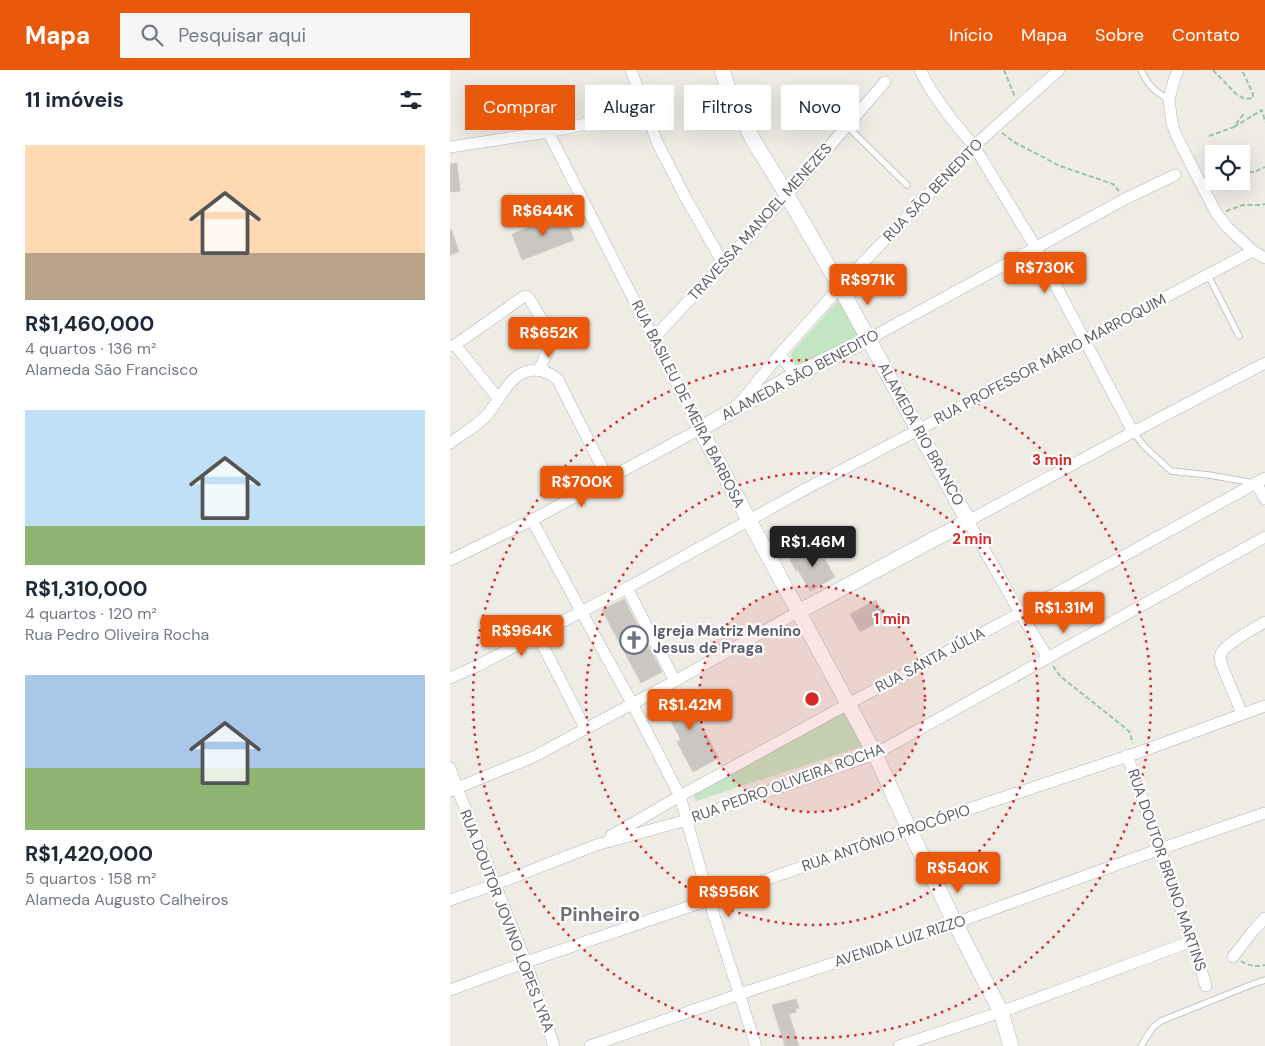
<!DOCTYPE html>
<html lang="pt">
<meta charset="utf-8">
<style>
:root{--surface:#fff;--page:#f6f6f7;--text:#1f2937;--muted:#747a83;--accent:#ea580c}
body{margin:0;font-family:"DM Sans",sans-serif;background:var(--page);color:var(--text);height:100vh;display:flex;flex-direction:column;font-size:19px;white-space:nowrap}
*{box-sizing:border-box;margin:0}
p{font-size:16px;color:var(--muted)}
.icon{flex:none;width:28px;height:28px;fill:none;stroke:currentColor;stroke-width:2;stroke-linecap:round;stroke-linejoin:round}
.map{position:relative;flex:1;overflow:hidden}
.side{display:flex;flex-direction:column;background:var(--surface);width:450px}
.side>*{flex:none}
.hud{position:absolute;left:15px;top:15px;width:475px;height:45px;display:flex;gap:10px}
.controls{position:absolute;left:755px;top:75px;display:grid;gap:10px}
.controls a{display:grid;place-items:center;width:45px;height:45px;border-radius:0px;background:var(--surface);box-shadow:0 5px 20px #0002;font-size:25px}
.price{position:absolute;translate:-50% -42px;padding:0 11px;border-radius:5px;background:var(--accent);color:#fff;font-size:16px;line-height:32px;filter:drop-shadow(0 1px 2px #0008)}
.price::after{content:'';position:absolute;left:50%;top:30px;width:15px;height:11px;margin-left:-8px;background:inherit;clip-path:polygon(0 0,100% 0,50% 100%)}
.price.selected{background:#222;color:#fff}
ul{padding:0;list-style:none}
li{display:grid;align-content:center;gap:10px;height:265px;padding:0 25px}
li span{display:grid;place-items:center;height:155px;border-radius:0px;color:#555}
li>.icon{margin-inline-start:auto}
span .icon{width:90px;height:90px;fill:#fffc;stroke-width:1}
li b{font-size:21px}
h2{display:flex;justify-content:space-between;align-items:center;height:60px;padding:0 25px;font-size:21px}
.tag{padding:0 18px;border-radius:0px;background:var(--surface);box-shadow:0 5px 20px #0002;font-size:18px;line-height:45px}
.tag.selected{background:var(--accent);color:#fff}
header{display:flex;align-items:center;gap:30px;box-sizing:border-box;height:70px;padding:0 25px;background:var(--accent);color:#fff}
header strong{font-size:24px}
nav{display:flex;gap:28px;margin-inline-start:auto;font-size:18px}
.search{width:350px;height:45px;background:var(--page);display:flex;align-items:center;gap:12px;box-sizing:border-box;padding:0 18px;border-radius:0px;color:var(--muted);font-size:19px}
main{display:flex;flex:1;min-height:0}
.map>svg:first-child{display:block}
</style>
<header>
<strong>Mapa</strong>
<div class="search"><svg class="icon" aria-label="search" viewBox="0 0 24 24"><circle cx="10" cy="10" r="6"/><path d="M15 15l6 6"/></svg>Pesquisar aqui</div>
<nav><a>Início</a><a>Mapa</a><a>Sobre</a><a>Contato</a></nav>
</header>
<main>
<section class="side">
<h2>11 imóveis<svg class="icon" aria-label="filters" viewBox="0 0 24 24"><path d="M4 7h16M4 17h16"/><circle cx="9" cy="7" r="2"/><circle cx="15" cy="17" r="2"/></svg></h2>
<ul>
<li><span style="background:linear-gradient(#ffd9b3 70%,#b9a48a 0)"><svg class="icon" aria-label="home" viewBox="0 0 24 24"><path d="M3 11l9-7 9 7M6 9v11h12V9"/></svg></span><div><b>R$1,460,000</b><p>4 quartos · 136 m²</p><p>Alameda São Francisco</p></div></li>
<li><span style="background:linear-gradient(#bfe0f5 75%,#8fb573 0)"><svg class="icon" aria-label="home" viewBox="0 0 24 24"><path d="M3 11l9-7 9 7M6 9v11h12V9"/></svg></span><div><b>R$1,310,000</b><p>4 quartos · 120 m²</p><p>Rua Pedro Oliveira Rocha</p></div></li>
<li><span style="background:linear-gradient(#a9c7e8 60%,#8fb573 0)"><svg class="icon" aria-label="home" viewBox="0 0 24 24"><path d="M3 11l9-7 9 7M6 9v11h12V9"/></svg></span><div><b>R$1,420,000</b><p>5 quartos · 158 m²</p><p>Alameda Augusto Calheiros</p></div></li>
</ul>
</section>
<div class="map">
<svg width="815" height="976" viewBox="0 0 815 976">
<rect width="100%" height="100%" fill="#eeece5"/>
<g fill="#c3e5c3">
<path d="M393,225L417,260L352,295L346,294L342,289L341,283Z"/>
<path d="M396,641L414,671L411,677L246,731L241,716Z"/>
</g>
<g fill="#cac7c2" stroke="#d3cec3">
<path d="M7,93L10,121L0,122V94Z"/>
<path d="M114,144L124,170L72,190L62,164Z"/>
<path d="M0,159H1L9,182L0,185Z"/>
<path d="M367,476L385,507L360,521L348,500L346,501L340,490Z"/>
<path d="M174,529L212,602L191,613L152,540Z"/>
<path d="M426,530L436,548L410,562L400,544Z"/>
<path d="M238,620L253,649L249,651L269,688L243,702L227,672L231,670L212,634Z"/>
<path d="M346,929L349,938L345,939L346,942L339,944L349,976H335L322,935Z"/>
</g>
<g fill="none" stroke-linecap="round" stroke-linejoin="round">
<defs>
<g id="lane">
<path d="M691,0C699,16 703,21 719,29"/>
<path d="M397,56L457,115"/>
<path d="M758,205L789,266"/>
<path d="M683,362L695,377L721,401L759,405L804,413"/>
<path d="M691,976L703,957L711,951L803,914L815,910"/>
</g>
<g id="street">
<path d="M181,0L207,72L234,125L273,193"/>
<path d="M470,0L481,20L499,46L524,76L586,178L683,362"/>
<path d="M728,0L724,10L719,29L722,53L726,65L748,108L767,144L778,158L803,181L815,188"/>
<path d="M0,77L98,62L141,53L194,35"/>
<path d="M204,268L337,125L435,12"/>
<path d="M419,269L675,129L725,105"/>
<path d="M5,275L48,328"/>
<path d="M0,276L5,275L73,227L76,226L79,228L103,269L89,300"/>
<path d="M330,284L345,305"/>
<path d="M289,334L330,284L390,217L524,76L609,0"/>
<path d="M0,373C12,364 27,356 37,345C51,329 59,302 84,300C94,300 101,303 108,310L158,409"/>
<path d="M806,413L815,429"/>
<path d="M82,450L131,541L182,633L230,726L259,830L306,976"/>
<path d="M0,490L82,450L250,359L98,62"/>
<path d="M177,518L225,611"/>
<path d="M87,564L135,658"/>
<path d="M598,588L570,543L518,451L683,362L815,293"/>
<path d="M0,608L27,596L177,518L350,422L468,360L634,270L803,181"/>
<path d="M792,644L772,596C771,592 769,588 771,584C774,574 805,558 815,552"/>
<path d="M677,685L742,871L756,916"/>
<path d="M0,698L7,718L76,892L104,976"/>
<path d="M0,721L83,687L225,611L348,542"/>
<path d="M161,766L230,726L398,634L570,543L815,408"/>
<path d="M0,830L46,814L146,775L237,750L425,684L815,467"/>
<path d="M783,887L803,861L815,848"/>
<path d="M0,920L76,892L259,830L459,759L687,683L815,636"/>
<path d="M140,976L290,924L505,853L710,779L815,743"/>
<path d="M449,976L551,942L742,871"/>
</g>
<g id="secondary">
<path d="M272,0L279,21L303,70L337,125L390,217L518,451L348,542"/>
<path d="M419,269L345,305L250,359L425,684L459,759L505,853L551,942L561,976"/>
</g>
</defs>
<use href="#lane" stroke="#b2b5b9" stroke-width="7"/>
<use href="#street" stroke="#b2b5b9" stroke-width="12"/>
<use href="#secondary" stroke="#b4b7bc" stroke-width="16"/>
<g stroke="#9cc5a7" stroke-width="2" stroke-dasharray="5 2.5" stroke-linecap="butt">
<path d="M554,0L565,27"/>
<path d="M763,0L786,24L795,29L803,28V24L792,0"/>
<path d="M784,57L812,40L815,52"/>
<path d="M552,63L564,72L610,96L663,114L669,121"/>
<path d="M759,66L784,57L795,42"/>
<path d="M791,102H804L815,97"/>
<path d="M776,141L793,135H811L815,134"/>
<path d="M603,596L610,606L679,661L683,673"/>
<path d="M791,891C798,896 807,897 815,895"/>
</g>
<use href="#lane" stroke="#fff" stroke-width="5.5"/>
<use href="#street" stroke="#fff" stroke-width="11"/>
<use href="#secondary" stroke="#fff" stroke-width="15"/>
</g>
<circle cx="362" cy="629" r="113" fill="#d62828" fill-opacity=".12"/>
<g fill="none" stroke="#d62828" stroke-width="2.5" stroke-dasharray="2.5 5">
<circle cx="362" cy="629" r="113"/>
<circle cx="362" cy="629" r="226"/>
<circle cx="362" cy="629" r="339"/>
</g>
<defs>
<symbol id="church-ring" viewBox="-11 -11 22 22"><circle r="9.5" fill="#fff" stroke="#6b7280" stroke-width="1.5"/><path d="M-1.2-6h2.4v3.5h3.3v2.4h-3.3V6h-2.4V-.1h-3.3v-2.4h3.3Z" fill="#6b7280"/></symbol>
</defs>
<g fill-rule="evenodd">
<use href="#church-ring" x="168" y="554" width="32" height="32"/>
</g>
<g text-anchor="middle" stroke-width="4.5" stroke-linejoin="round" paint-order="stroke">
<g font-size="15" fill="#5d6065" stroke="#fff">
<text transform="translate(483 120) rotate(-46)" y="5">RUA SÃO BENEDITO</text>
<text transform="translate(310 152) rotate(-48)" y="5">TRAVESSA MANOEL MENEZES</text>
<text transform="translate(600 289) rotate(-28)" y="5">RUA PROFESSOR MÁRIO MARROQUIM</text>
<text transform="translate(350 305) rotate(-28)" y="5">ALAMEDA SÃO BENEDITO</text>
<text transform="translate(238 334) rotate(63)" y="5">RUA BASILEU DE MEIRA BARBOSA</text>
<text transform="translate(471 364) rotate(61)" y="5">ALAMEDA RIO BRANCO</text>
<text transform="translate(480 590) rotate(-28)" y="5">RUA SANTA JÚLIA</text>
<text transform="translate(338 713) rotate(-20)" y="5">RUA PEDRO OLIVEIRA ROCHA</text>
<text transform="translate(436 768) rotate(-19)" y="5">RUA ANTÔNIO PROCÓPIO</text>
<text transform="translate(717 800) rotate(71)" y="5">RUA DOUTOR BRUNO MARTINS</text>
<text transform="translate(57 851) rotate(69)" y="5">RUA DOUTOR JOVINO LOPES LYRA</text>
<text transform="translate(450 871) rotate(-18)" y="5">AVENIDA LUIZ RIZZO</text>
</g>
<g font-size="15" font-weight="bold" fill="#5b616d" stroke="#fff" text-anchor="start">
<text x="203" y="566">Igreja Matriz Menino<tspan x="203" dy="17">Jesus de Praga</tspan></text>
</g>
<g font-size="20" font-weight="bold" fill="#6e7277" stroke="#fff">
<text x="150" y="851">Pinheiro</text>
</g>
</g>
<circle cx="362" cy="629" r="8" fill="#d62828" stroke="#fff" stroke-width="2.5"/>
<g font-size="15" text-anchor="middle" font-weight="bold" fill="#d62828" stroke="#fff" stroke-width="4.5" stroke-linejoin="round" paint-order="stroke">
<text x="602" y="395">3 min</text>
<text x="522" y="474">2 min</text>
<text x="442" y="554">1 min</text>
</g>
</svg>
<div class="controls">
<a><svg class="icon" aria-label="locate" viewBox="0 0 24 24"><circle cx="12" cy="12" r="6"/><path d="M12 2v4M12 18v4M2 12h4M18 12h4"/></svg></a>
</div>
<b class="price" style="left:93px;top:167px">R$644K</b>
<b class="price" style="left:595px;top:224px">R$730K</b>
<b class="price" style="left:418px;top:236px">R$971K</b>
<b class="price" style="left:99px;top:289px">R$652K</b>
<b class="price" style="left:132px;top:438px">R$700K</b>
<b class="price selected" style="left:363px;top:498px">R$1.46M</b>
<b class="price" style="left:614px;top:564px">R$1.31M</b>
<b class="price" style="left:72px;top:587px">R$964K</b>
<b class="price" style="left:240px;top:661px">R$1.42M</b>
<b class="price" style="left:508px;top:824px">R$540K</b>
<b class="price" style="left:279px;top:848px">R$956K</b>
<div class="hud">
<a class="tag selected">Comprar</a>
<a class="tag">Alugar</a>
<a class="tag">Filtros</a>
<a class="tag">Novo</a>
</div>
</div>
</main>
